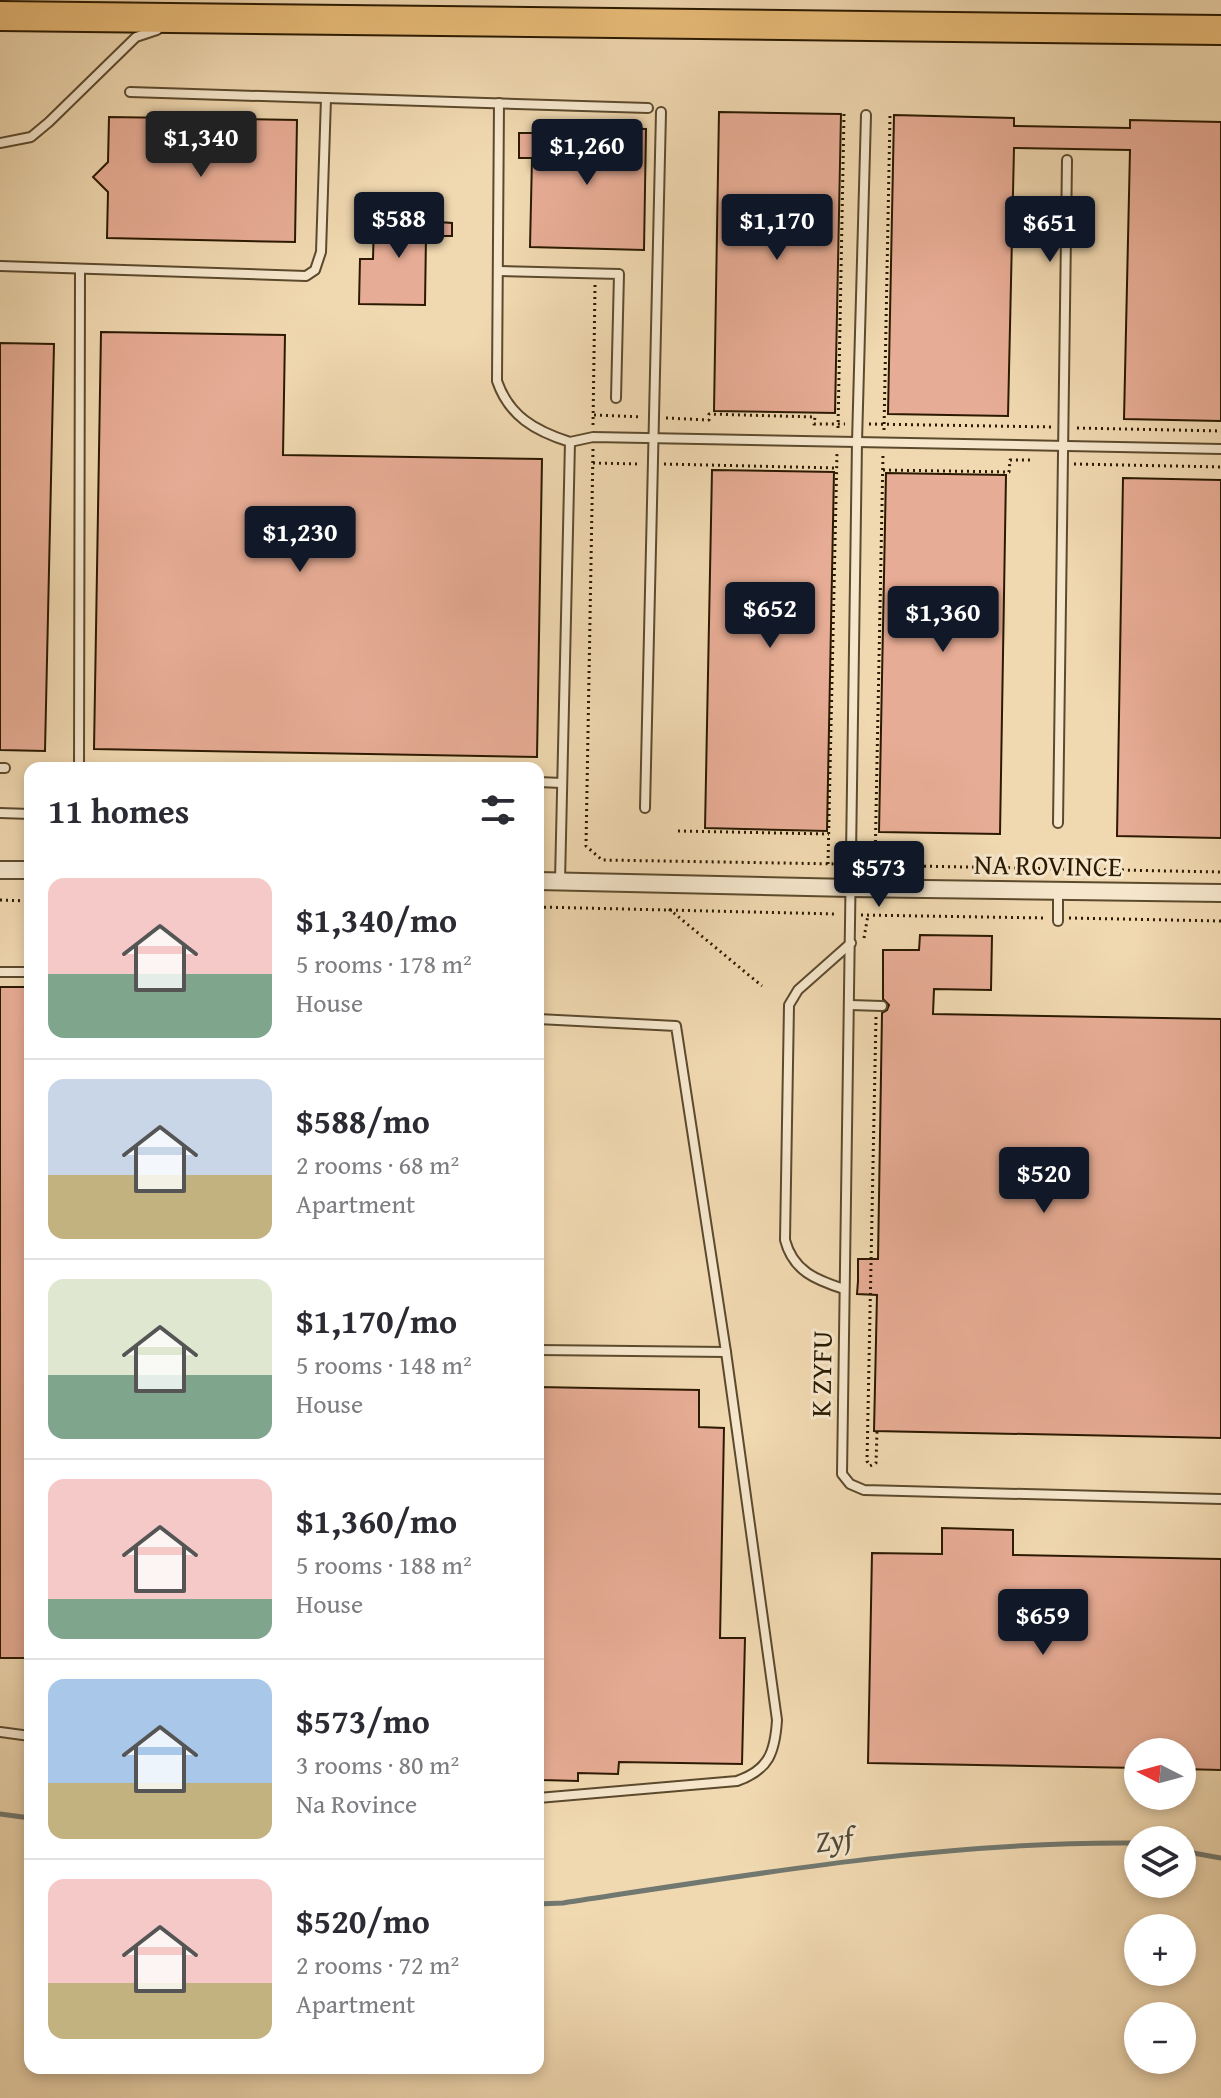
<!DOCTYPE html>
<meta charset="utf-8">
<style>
:root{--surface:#fff;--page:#f2f2f3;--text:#2b2b33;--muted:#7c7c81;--line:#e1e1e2;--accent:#111827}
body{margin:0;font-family:"Gentium Book Plus",serif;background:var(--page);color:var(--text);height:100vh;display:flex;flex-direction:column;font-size:30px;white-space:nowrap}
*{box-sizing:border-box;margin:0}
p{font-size:26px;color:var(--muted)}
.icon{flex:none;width:44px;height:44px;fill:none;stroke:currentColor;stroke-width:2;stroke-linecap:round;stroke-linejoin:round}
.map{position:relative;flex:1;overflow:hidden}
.sheet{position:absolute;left:24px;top:762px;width:520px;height:1312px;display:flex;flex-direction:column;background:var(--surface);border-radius:16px;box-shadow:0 4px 12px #0003}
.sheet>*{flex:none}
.needle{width:52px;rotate:276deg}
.controls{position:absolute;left:1124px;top:1738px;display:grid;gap:16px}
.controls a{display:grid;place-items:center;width:72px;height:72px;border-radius:50%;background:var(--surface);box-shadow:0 4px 12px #0003;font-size:40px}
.price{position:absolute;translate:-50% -68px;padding:0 18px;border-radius:8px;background:var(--accent);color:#fff;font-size:26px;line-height:52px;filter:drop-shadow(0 2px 4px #0008)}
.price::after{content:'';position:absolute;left:50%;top:48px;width:24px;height:18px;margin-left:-12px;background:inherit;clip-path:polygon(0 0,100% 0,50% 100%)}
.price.selected{background:#222;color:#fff}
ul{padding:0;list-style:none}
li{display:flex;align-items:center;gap:24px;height:200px;padding:0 24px}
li+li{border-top:2px solid var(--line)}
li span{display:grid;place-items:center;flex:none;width:224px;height:160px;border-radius:16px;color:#555}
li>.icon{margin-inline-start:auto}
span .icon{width:96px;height:96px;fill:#fffc;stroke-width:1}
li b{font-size:34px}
h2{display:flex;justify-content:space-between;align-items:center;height:96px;padding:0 24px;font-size:34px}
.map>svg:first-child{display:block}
</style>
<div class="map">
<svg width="1221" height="2098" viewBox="0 0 1221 2098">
<rect width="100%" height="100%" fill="#f0d8b0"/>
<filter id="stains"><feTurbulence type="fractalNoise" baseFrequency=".0025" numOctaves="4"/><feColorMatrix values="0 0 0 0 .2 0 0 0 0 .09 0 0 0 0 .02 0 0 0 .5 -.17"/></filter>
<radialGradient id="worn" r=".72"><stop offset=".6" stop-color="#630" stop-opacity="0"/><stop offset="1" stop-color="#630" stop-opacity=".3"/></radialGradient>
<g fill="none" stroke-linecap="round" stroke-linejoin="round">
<g stroke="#71786f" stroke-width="5">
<path d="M0,1814L30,1818"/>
<path d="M1182,1851L1221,1858"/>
<path d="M538,1904L563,1903C754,1874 944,1841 1138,1843"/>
</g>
</g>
<g fill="#e7ac95" stroke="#2b1a01" stroke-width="2">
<path d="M719,112L841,114L835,413L714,411Z"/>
<path d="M894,115L1014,118V126L1130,128V120L1221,122V421L1124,419L1130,150L1014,148L1008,416L888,414Z"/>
<path d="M109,117L297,120L295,242L107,238L108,192L93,177L108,162Z"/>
<path d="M533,126L646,129L644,250L530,247L532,158H519V133H533Z"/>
<path d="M389,215L439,216V222L452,223V236H426L425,305L359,304L360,259H373L374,221H389Z"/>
<path d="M101,332L285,335L283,455L542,459L537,757L94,749Z"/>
<path d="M0,343L54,344L45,751L0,750Z"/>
<path d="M712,470L834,472L827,831L705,828Z"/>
<path d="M886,473L1006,475L1000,834L879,832Z"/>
<path d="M1123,478L1221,480V838L1117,836Z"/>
<path d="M920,935L992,936L991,990L934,989L933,1014L1221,1019V1438L874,1431L877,1295L857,1294L858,1281V1259H878L882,1013L887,1010L889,1005L883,999V950H919Z"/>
<rect x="0" y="987" width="30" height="671"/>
<path d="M538,1387L699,1390V1427L724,1428L720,1638H745L742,1764L619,1762L618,1774L578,1773V1781L542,1780L543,1760H538Z"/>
<path d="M942,1528L1013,1530V1555L1221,1559V1770L1182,1769V1752H1138V1768L868,1763L872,1553L942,1554Z"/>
</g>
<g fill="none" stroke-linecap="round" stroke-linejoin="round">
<defs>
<g id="service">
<path d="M130,92L648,108"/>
<path d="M499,103L497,381C509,416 535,431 570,442L560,881"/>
<path d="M866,115L857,442L842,1474L850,1484L864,1490L1221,1499"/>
<path d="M0,143L31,137L49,122L136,37L157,30"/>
<path d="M0,266L306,276L315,270L321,252L326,98"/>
<path d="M498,271L619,274L616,398"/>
<path d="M570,442L593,437L1221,449"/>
<path d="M0,768H5"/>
<path d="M79,768L80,269"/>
<path d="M538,782L562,783"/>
<path d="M645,808L661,112"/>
<path d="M0,813L30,814"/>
<path d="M1058,823L1067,160"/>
<path d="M1058,921V891"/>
<path d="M0,972H30"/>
<path d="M850,1005L882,1006"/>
<path d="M538,1019L676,1026L726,1352L777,1720C775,1752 769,1770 737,1781L538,1798"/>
<path d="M844,1289C816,1280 793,1271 785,1240L789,1005L798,990L851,943"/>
<path d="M538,1350L726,1352"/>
<path d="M0,1732L30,1736"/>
</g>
<g id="minor">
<path d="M0,870H30"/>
<path d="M538,881L851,888L1221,893"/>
</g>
<path id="motorway" d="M0,16L1221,30"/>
</defs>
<use href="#service" stroke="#5c4a2d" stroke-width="12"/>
<use href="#minor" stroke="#5c4a2d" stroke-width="20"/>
<use href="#motorway" stroke="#2b1a01" stroke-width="32"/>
<g stroke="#2b1a01" stroke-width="3" stroke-dasharray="2 4" stroke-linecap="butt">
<path d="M594,415L642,417"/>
<path d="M666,418L709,420V414L815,417L814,424H845"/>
<path d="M869,424L1053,427"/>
<path d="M593,425L595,285"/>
<path d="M838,428L844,114"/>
<path d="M1077,428L1221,431"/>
<path d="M884,430L890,116"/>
<path d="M593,449L586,846L602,860L840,864"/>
<path d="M593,463L641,464"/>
<path d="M664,464L837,468"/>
<path d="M1074,464L1221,467"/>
<path d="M883,470L1009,472L1010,460H1030"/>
<path d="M678,831L829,834"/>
<path d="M828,864L837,452"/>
<path d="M864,865L1221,872"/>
<path d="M875,866L883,454"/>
<path d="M0,900L30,901"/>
<path d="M538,907L837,914"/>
<path d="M669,909L762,986"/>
<path d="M861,915L1045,918"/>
<path d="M1069,918L1221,921"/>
<path d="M864,938L868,915"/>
<path d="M876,1017L867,1461L870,1466L876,1463L877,1431"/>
</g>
<use href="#service" stroke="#f5e6cc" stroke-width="8"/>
<use href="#minor" stroke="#f5e6cc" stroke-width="16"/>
<use href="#motorway" stroke="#e8bc78" stroke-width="28"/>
</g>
<g text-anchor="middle" stroke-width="6" stroke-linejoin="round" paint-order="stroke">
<g font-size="28" fill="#2b1a01" stroke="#f5e6cc">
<text transform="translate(1048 865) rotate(1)" y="10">NA ROVINCE</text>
<text transform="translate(821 1374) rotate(-89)" y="10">K ZYFU</text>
</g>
<g font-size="30" font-style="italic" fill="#4e4938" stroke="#f5e6cc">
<text transform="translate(834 1840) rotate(-8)" y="10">Zyf</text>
</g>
</g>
<rect width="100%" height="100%" filter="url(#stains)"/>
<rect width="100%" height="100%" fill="url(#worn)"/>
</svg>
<div class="controls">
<a><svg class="needle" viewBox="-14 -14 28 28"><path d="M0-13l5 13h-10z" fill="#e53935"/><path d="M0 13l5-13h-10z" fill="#7c7c81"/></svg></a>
<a><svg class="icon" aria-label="layers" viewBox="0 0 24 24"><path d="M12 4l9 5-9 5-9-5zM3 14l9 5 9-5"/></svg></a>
<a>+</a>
<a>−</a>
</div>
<b class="price selected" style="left:201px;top:179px">$1,340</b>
<b class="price" style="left:587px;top:187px">$1,260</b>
<b class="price" style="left:399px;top:260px">$588</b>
<b class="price" style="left:777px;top:262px">$1,170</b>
<b class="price" style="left:1050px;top:264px">$651</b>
<b class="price" style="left:300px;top:574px">$1,230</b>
<b class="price" style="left:770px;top:650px">$652</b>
<b class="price" style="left:943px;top:654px">$1,360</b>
<b class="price" style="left:879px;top:909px">$573</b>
<b class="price" style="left:1044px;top:1215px">$520</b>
<b class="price" style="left:1043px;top:1657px">$659</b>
<section class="sheet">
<h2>11 homes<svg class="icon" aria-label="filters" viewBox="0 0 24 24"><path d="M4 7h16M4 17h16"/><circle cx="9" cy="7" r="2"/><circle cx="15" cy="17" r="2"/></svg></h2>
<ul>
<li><span style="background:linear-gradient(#f6c9c9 60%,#7fa58c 0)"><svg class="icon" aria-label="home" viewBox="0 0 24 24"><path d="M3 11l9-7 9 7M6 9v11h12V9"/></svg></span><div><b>$1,340/mo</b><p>5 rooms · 178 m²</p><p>House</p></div></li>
<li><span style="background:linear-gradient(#c9d6e8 60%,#c2b280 0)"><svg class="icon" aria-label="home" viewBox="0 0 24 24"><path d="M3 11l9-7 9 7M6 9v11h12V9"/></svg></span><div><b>$588/mo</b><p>2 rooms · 68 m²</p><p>Apartment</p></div></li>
<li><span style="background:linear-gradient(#dfe7d0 60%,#7fa58c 0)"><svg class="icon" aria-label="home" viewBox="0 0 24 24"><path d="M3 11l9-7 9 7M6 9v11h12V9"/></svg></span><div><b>$1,170/mo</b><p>5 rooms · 148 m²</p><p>House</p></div></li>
<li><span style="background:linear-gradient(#f6c9c9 75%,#7fa58c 0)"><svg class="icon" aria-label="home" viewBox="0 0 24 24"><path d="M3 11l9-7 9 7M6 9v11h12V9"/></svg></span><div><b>$1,360/mo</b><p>5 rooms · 188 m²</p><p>House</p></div></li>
<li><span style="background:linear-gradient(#a9c7e8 65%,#c2b280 0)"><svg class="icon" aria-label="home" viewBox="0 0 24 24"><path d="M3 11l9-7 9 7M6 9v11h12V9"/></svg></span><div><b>$573/mo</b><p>3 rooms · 80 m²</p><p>Na Rovince</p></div></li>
<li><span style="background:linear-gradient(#f6c9c9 65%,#c2b280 0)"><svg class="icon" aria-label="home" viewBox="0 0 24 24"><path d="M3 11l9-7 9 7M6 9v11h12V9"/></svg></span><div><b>$520/mo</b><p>2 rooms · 72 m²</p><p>Apartment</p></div></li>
</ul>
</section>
</div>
